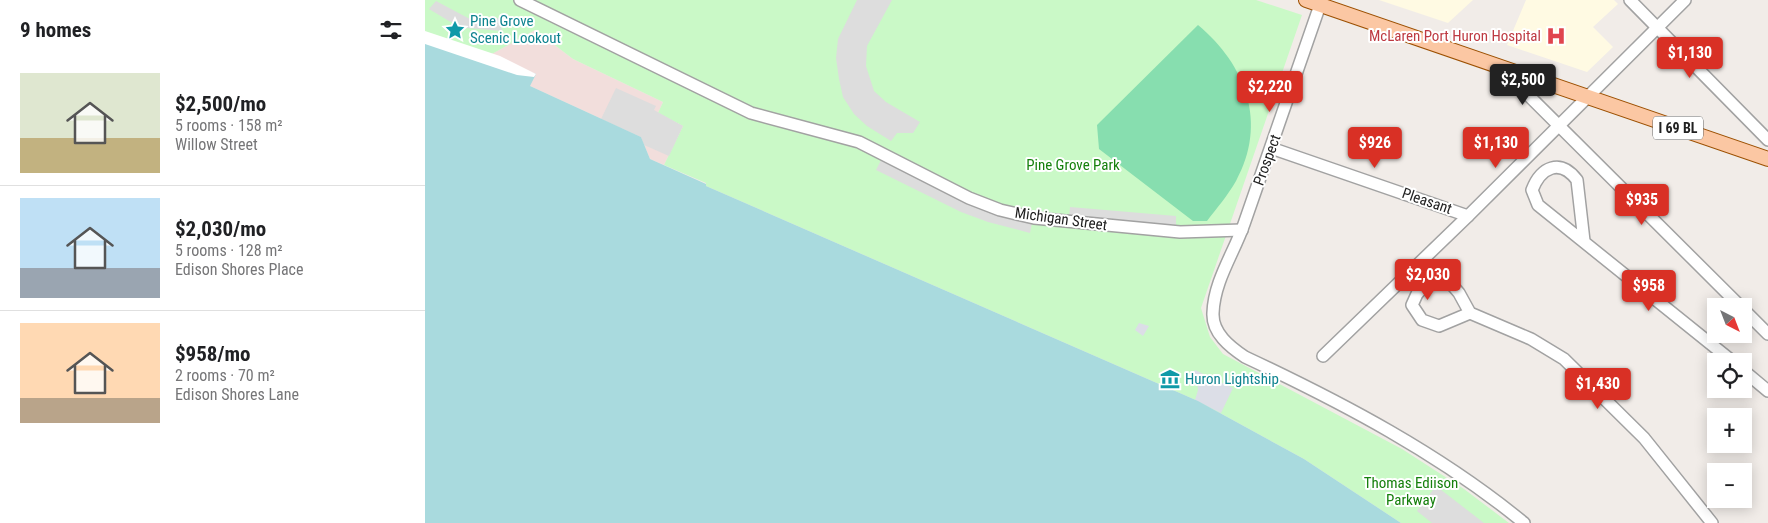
<!DOCTYPE html>
<meta charset="utf-8">
<style>
:root{--surface:#fff;--page:#f6f6f6;--text:#202124;--muted:#757577;--line:#e0e0e0;--accent:#d93025}
body{margin:0;font-family:"Roboto Condensed",sans-serif;background:var(--page);color:var(--text);height:100vh;display:flex;flex-direction:column;font-size:19px;white-space:nowrap}
*{box-sizing:border-box;margin:0}
p{font-size:16px;color:var(--muted)}
.icon{flex:none;width:28px;height:28px;fill:none;stroke:currentColor;stroke-width:2;stroke-linecap:round;stroke-linejoin:round}
.map{position:relative;flex:1;overflow:hidden}
.side{display:flex;flex-direction:column;background:var(--surface);width:425px}
.side>*{flex:none}
.needle{width:32px;rotate:138deg}
.controls{position:absolute;left:1282px;top:298px;display:grid;gap:10px}
.controls a{display:grid;place-items:center;width:45px;height:45px;border-radius:0px;background:var(--surface);box-shadow:0 2px 12px #0003;font-size:25px}
.price{position:absolute;translate:-50% -42px;padding:0 11px;border-radius:5px;background:var(--accent);color:#fff;font-size:16px;line-height:32px;filter:drop-shadow(0 1px 2px #0008)}
.price::after{content:'';position:absolute;left:50%;top:30px;width:15px;height:11px;margin-left:-8px;background:inherit;clip-path:polygon(0 0,100% 0,50% 100%)}
.price.current{background:#222;color:#fff}
ul{padding:0;list-style:none}
li{display:flex;align-items:center;gap:15px;height:125px;padding:0 20px}
li+li{border-top:1px solid var(--line)}
li span{display:grid;place-items:center;flex:none;width:140px;height:100px;border-radius:0px;color:#555}
li>.icon{margin-inline-start:auto}
span .icon{width:60px;height:60px;fill:#fffc;stroke-width:1}
li b{font-size:21px}
h2{display:flex;justify-content:space-between;align-items:center;height:60px;padding:0 20px;font-size:21px}
main{display:flex;flex:1;min-height:0}
.map>svg:first-child{display:block}
</style>
<main>
<section class="side">
<h2>9 homes<svg class="icon" aria-label="filters" viewBox="0 0 24 24"><path d="M4 7h16M4 17h16"/><circle cx="9" cy="7" r="2"/><circle cx="15" cy="17" r="2"/></svg></h2>
<ul>
<li><span style="background:linear-gradient(#dfe7d0 65%,#c2b280 0)"><svg class="icon" aria-label="home" viewBox="0 0 24 24"><path d="M3 11l9-7 9 7M6 9v11h12V9"/></svg></span><div><b>$2,500/mo</b><p>5 rooms · 158 m²</p><p>Willow Street</p></div></li>
<li><span style="background:linear-gradient(#bfe0f5 70%,#9aa5b1 0)"><svg class="icon" aria-label="home" viewBox="0 0 24 24"><path d="M3 11l9-7 9 7M6 9v11h12V9"/></svg></span><div><b>$2,030/mo</b><p>5 rooms · 128 m²</p><p>Edison Shores Place</p></div></li>
<li><span style="background:linear-gradient(#ffd9b3 75%,#b9a48a 0)"><svg class="icon" aria-label="home" viewBox="0 0 24 24"><path d="M3 11l9-7 9 7M6 9v11h12V9"/></svg></span><div><b>$958/mo</b><p>2 rooms · 70 m²</p><p>Edison Shores Lane</p></div></li>
</ul>
</section>
<div class="map">
<svg width="1343" height="523" viewBox="0 0 1343 523">
<rect width="100%" height="100%" fill="#f1ece8"/>
<g fill="#fffae3">
<path d="M954,0H1048L1023,23Z"/>
<path d="M1101,0H1189L1193,4L1168,27L1188,47L1162,72L1082,45Z"/>
</g>
<path fill="#f2dedc" d="M110,30L148,59L238,102L233,113L258,126L239,165L225,159L216,137L105,86L65,55Z"/>
<path fill="#caf9c7" d="M0,0H831L877,15L776,308L785,337L798,354L977,449L1039,489L1084,523H976L879,459L773,401L281,186V183L239,165L258,126L233,113L238,102L148,59L110,30L65,55L0,33Z"/>
<path fill="#87deaf" d="M773,25C821,65 843,123 811,181C803,195 792,208 782,221H768L674,149L672,125Z"/>
<g fill="#ddd">
<path d="M432,0H467L442,46L441,66L449,91L461,102L495,122L488,133H472L466,141L442,126L429,114L418,97L414,79L411,58L413,39Z"/>
<path d="M11,1L43,18L60,20L74,18L77,31L42,28L24,21L4,9Z"/>
<path d="M191,88L231,106L229,110L258,126L244,156L219,145L216,137L176,119Z"/>
<path d="M456,160L540,202L582,218L607,223L605,233L563,222L536,212L451,170Z"/>
<path d="M645,207L751,216V225L644,217Z"/>
<path d="M1011,486L1059,523H1007L992,511Z"/>
</g>
<g fill="#dcdee7">
<path d="M714,323L724,326L718,336L710,330Z"/>
<path d="M770,370L808,388L796,413L770,400L773,390L772,381L768,374Z"/>
</g>
<path fill="#a9dade" d="M0,33L111,74L105,86L216,137L225,159L281,184V186L773,401L879,459L976,523H0Z"/>
<path fill="#fff" d="M0,31L75,56L111,74L109,77L92,75L0,44Z"/>
<g fill="none" stroke-linecap="round" stroke-linejoin="round">
<defs>
<g id="minor">
<path d="M95,0L326,113L434,142L544,198L575,210L609,218L755,232L817,230"/>
<path d="M1205,0L1343,140"/>
<path d="M895,5C870,78 845,151 819,224C809,253 789,281 788,313C787,333 805,347 820,357C918,403 1015,454 1099,523"/>
<path d="M1076,68L1315,306"/>
<path d="M846,148L1043,216"/>
<path d="M1159,241L1152,180C1135,158 1116,167 1107,190L1113,205L1307,361"/>
<path d="M1319,310L1343,334"/>
<path d="M1045,313L1014,326L997,320L987,305L992,294L1000,285L1010,280L1020,281L1028,286L1034,293L1045,313L1106,339L1139,359L1219,438L1287,523"/>
<path d="M898,356L1043,216L1260,0"/>
<path d="M1319,371L1343,391"/>
</g>
<path id="major" d="M881,0L1343,159"/>
</defs>
<use href="#minor" stroke="#a2a2a2" stroke-width="14"/>
<use href="#major" stroke="#9c5002" stroke-width="16"/>
<use href="#minor" stroke="#fff" stroke-width="11"/>
<use href="#major" stroke="#fbc7a3" stroke-width="14"/>
</g>
<defs>
<symbol id="sight-bare" viewBox="-9 -9 18 18"><path d="M0-6L1.8-2.2L6-1.7L2.9 1.2L3.7 5.4L0 3.3L-3.7 5.4L-2.9 1.2L-6-1.7L-1.8-2.2Z" fill="#0f9aa8" stroke="#fff" stroke-width="2.5" paint-order="stroke"/></symbol>
<symbol id="hospital-bare" viewBox="-9 -9 18 18"><path d="M-5-5h3v3.5h4V-5h3V5h-3V1.5h-4V5h-3Z" fill="#e0444e" stroke="#fff" stroke-width="2.5" paint-order="stroke"/></symbol>
<symbol id="museum-bare" viewBox="-9 -9 18 18"><path d="M0-6L6-3V-2H-6V-3ZM-5-1h2V3h-2ZM-1-1h2V3h-2ZM3-1h2V3H3ZM-6 4H6V6H-6Z" fill="#0f9aa8" stroke="#fff" stroke-width="2.5" paint-order="stroke"/></symbol>
</defs>
<g fill-rule="evenodd">
<use href="#sight-bare" x="16" y="16" width="28" height="28"/>
<use href="#hospital-bare" x="1117" y="22" width="28" height="28"/>
<use href="#museum-bare" x="731" y="365" width="28" height="28"/>
</g>
<g text-anchor="middle" stroke-width="4" stroke-linejoin="round" paint-order="stroke">
<rect fill="#fff" stroke="#646464" stroke-width="1" x="1228" y="116.5" width="50" height="23" rx="4"/>
<g font-size="14" font-weight="bold" fill="#212121">
<text x="1253" y="133">I 69 BL</text>
</g>
<g font-size="15" fill="#0d838f" stroke="#fff" text-anchor="start">
<text x="45" y="26">Pine Grove<tspan x="45" dy="17">Scenic Lookout</tspan></text>
<text x="760" y="384">Huron Lightship</text>
</g>
<g font-size="15" fill="#be3a42" stroke="#fff" text-anchor="end">
<text x="1116" y="41">McLaren Port Huron Hospital</text>
</g>
<g font-size="15" fill="#212121" stroke="#fff">
<text transform="translate(842 160) rotate(-70)" y="5">Prospect</text>
<text transform="translate(1002 201) rotate(19)" y="5">Pleasant</text>
<text transform="translate(636 219) rotate(8)" y="5">Michigan Street</text>
</g>
<g font-size="15" fill="#16800d" stroke="#fff">
<text x="648" y="170">Pine Grove Park</text>
<text x="986" y="488">Thomas Ediison<tspan x="986" dy="17">Parkway</tspan></text>
</g>
</g>
</svg>
<div class="controls">
<a><svg class="needle" viewBox="-14 -14 28 28"><path d="M0-13l5 13h-10z" fill="#e53935"/><path d="M0 13l5-13h-10z" fill="#757577"/></svg></a>
<a><svg class="icon" aria-label="locate" viewBox="0 0 24 24"><circle cx="12" cy="12" r="6"/><path d="M12 2v4M12 18v4M2 12h4M18 12h4"/></svg></a>
<a>+</a>
<a>−</a>
</div>
<b class="price" style="left:1265px;top:79px">$1,130</b>
<b class="price current" style="left:1098px;top:106px">$2,500</b>
<b class="price" style="left:845px;top:113px">$2,220</b>
<b class="price" style="left:950px;top:169px">$926</b>
<b class="price" style="left:1071px;top:169px">$1,130</b>
<b class="price" style="left:1217px;top:226px">$935</b>
<b class="price" style="left:1003px;top:301px">$2,030</b>
<b class="price" style="left:1224px;top:312px">$958</b>
<b class="price" style="left:1173px;top:410px">$1,430</b>
</div>
</main>
